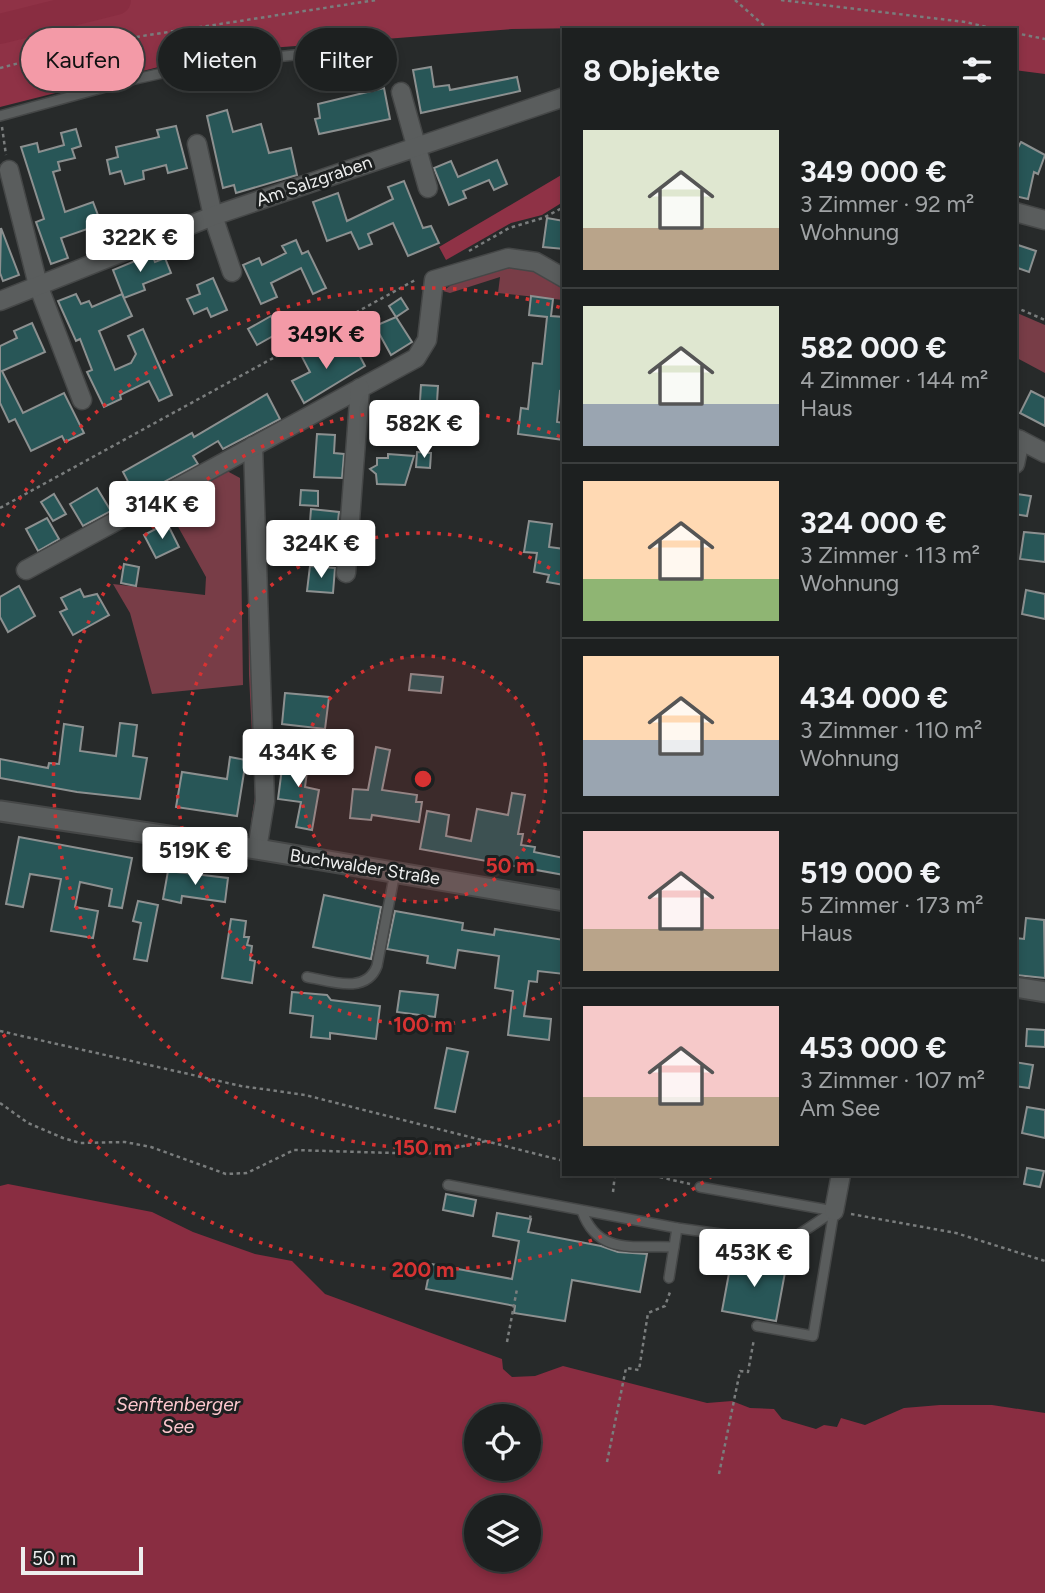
<!DOCTYPE html>
<html lang="de">
<meta charset="utf-8">
<style>
:root{--surface:#1d2020;--page:#252829;--text:#f1f3f6;--muted:#a0a3a5;--line:#3b3e3e;--accent:#f39aa7}
body{margin:0;font-family:Figtree,sans-serif;background:var(--page);color:var(--text);height:100vh;display:flex;flex-direction:column;font-size:26px;white-space:nowrap}
*{box-sizing:border-box;margin:0}
p{font-size:23px;color:var(--muted)}
.icon{flex:none;width:38px;height:38px;fill:none;stroke:currentColor;stroke-width:2;stroke-linecap:round;stroke-linejoin:round}
.map{position:relative;flex:1;overflow:hidden}
.panel{position:absolute;left:562px;top:28px;width:455px;height:1148px;display:flex;flex-direction:column;background:var(--surface);border-radius:0px;box-shadow:0 4px 10px #0003,0 0 0 2px var(--line)}
.panel>*{flex:none}
.hud{position:absolute;left:21px;top:28px;width:436px;height:63px;display:flex;gap:14px}
.buttons{position:absolute;left:464px;top:1404px;display:grid;gap:14px}
.buttons a{display:grid;place-items:center;width:77px;height:77px;border-radius:50%;background:var(--surface);box-shadow:0 4px 10px #0003,0 0 0 2px var(--line);font-size:35px}
.scale{position:absolute;left:21px;bottom:18px;width:122px;box-sizing:border-box;padding-left:7px;border:4px solid #edeeee;border-top:0;font-size:19px;line-height:24px;white-space:nowrap;color:#edeeee;-webkit-text-stroke:5px #1d2020;paint-order:stroke}
.price{position:absolute;translate:-50% -60px;padding:0 16px;border-radius:7px;background:#fff;color:#222;font-size:23px;line-height:46px;filter:drop-shadow(0 2px 4px #0008)}
.price::after{content:'';position:absolute;left:50%;top:42px;width:21px;height:16px;margin-left:-10px;background:inherit;clip-path:polygon(0 0,100% 0,50% 100%)}
.price.active{background:var(--accent);color:#111}
ul{padding:0;list-style:none}
li{display:flex;align-items:center;gap:21px;height:175px;padding:0 21px}
li+li{border-top:2px solid var(--line)}
li span{display:grid;place-items:center;flex:none;width:196px;height:140px;border-radius:0px;color:#555}
li>.icon{margin-inline-start:auto}
span .icon{width:84px;height:84px;fill:#fffc;stroke-width:1}
li b{font-size:30px}
h2{display:flex;justify-content:space-between;align-items:center;height:84px;padding:0 21px;font-size:30px}
.tag{padding:0 24px;border-radius:32px;background:var(--surface);box-shadow:0 4px 10px #0003,0 0 0 2px var(--line);font-size:24px;line-height:63px}
.tag.active{background:var(--accent);color:#111}
.map>svg:first-child{display:block}
</style>
<div class="map">
<svg width="1045" height="1593" viewBox="0 0 1045 1593">
<rect width="100%" height="100%" fill="#272a2a"/>
<g fill="#783d47">
<path d="M510,264L528,267L563,289V300L498,293L500,277L450,293L443,291L458,280Z"/>
<path d="M1015,312L1045,325V373L1015,357Z"/>
<path d="M227,471L240,478L243,685L152,694L130,613L113,584L205,595L206,577L166,505Z"/>
<path d="M247,483L260,773L256,823H251L255,797L249,675Z"/>
</g>
<g fill="#8f3246">
<path d="M0,0H1045V74L1015,70V30H748L740,26L512,29L218,52L0,107Z"/>
<path d="M563,174V202L542,215L511,223L446,260L439,247Z"/>
</g>
<path fill="#892d41" fill-rule="evenodd" d="M8,1184L152,1212L193,1232L255,1254L292,1261L325,1294L502,1359L503,1369L512,1377L535,1376L563,1366L707,1403L732,1401L750,1408L774,1409L782,1419L816,1429L824,1425L837,1427L841,1418L865,1425L904,1408L940,1405H992L1045,1413V1593H0V1186ZM476,1416H528V1468H476ZM476,1507H528V1559H476Z"/>
<g fill="none" stroke-linecap="round" stroke-linejoin="round">
<path stroke="#892d41" stroke-width="30" d="M0,29L116,0"/>
</g>
<g fill="#285657" stroke="#8c9090" stroke-width="2">
<path d="M431,67L434,87L449,85L450,90L517,77L520,91L421,113L413,70Z"/>
<path d="M384,88L390,119L319,134L315,119L320,118L318,104Z"/>
<path d="M227,110L233,132L261,124L269,153L291,148L297,175L236,193L234,185L223,188L207,116Z"/>
<path d="M176,126L187,168L168,173L166,165L143,171L144,179L125,184L121,171L110,174L107,160L118,157L116,147L159,137L157,130Z"/>
<path d="M76,129L81,146L72,149L75,158L58,162L60,170L53,172L65,212L93,202L104,231L92,235L90,228L61,238L68,258L51,264L36,222L44,219L21,147L37,143L39,152L64,145L61,133Z"/>
<path d="M1021,142L1045,155L1038,174L1034,172L1028,199L1015,196V153Z"/>
<path d="M497,160L507,184L494,190L489,180L463,191L466,198L449,205L434,168L451,161L458,177Z"/>
<path d="M404,181L423,228L431,226L439,243L408,256L393,223L368,234L372,244L359,249L351,232L327,241L313,202L338,193L347,221L393,199L388,187Z"/>
<path d="M547,218L564,221V249L543,247Z"/>
<path d="M1,228L19,275L3,281L0,273Z"/>
<path d="M296,240L302,254L308,251L326,288L313,294L301,268L271,283L277,297L261,304L243,265L259,258L262,265L286,253L282,246Z"/>
<path d="M1015,244L1036,251L1029,272L1015,267Z"/>
<path d="M152,254L155,262L165,258L171,273L143,284L145,290L124,298L113,270Z"/>
<path d="M213,278L227,310L211,317L207,308L194,314L187,299L200,294L197,285Z"/>
<path d="M76,294L81,304L89,301L92,307L122,294L132,316L99,331L115,370L131,363L136,354L128,336L143,329L172,395L159,401L149,381L120,395L121,399L104,407L87,372L92,370L80,339L76,341L58,301Z"/>
<path d="M531,296L553,299L551,316L564,317V392L560,391L557,422L564,423V440L518,434L521,408L528,409L533,363L542,364L547,317L529,315Z"/>
<path d="M401,298L408,309L396,317L389,306Z"/>
<path d="M271,316L280,332L257,345L248,329Z"/>
<path d="M396,317L412,342L391,355L375,326Z"/>
<path d="M356,322L363,334L345,344L338,332Z"/>
<path d="M32,323L45,352L2,371L23,413L64,393L84,433L65,442L62,436L31,451L15,419L9,422L0,403V346L17,338L14,331Z"/>
<path d="M315,345L323,362L354,345L365,366L304,403L292,381L310,372L300,353Z"/>
<path d="M421,385L438,386L437,402L420,401Z"/>
<path d="M1031,391L1045,398V426L1020,413Z"/>
<path d="M267,394L280,419L223,449L218,441L193,456L198,464L136,497L123,472L192,433L194,437Z"/>
<path d="M384,402L416,405L413,431L382,428Z"/>
<path d="M317,434L335,435L334,453L344,454L342,478L314,477Z"/>
<path d="M417,452L431,453L430,468L416,467Z"/>
<path d="M388,454L414,456L405,485L377,484L376,474L370,469L377,465V458H388Z"/>
<path d="M97,488L111,511L83,526L70,504Z"/>
<path d="M301,490L318,491V506L300,505Z"/>
<path d="M54,494L66,514L53,521L41,502Z"/>
<path d="M1017,494L1031,496L1027,516L1015,514Z"/>
<path d="M311,509L339,512L336,538L309,535Z"/>
<path d="M47,518L59,539L38,551L26,529Z"/>
<path d="M529,521L552,524L549,547L564,549V585L547,582L549,575L534,572L537,553L524,552Z"/>
<path d="M167,523L179,547L156,558L144,535Z"/>
<path d="M1024,532L1045,534V562L1020,559Z"/>
<path d="M124,564L139,567L136,586L121,583Z"/>
<path d="M310,566L335,568L333,593L307,591Z"/>
<path d="M19,586L35,616L8,632L0,617V597Z"/>
<path d="M80,589L84,597L97,594L109,615L73,635L60,612L67,609L61,598Z"/>
<path d="M1026,590L1045,594V619L1022,614Z"/>
<path d="M411,674L443,677L441,693L409,690Z"/>
<path d="M285,693L329,697L325,729L282,724Z"/>
<path d="M120,723L137,725L133,756L147,758L140,799L77,792L0,778V759L48,768L49,763L59,764L64,724L83,727L80,751L116,756Z"/>
<path d="M376,747L390,750L382,790L417,795L416,802H422L419,822L372,815L371,820L350,818L353,789L368,790Z"/>
<path d="M284,753L309,756L305,787L319,790L312,830L296,827L301,802L278,799Z"/>
<path d="M230,757L246,760L237,816L176,807L182,772L227,779Z"/>
<path d="M512,793L525,795L518,834H523L521,845L535,847L534,852L564,858V875L420,849L427,811L449,815L446,836L471,841L477,809L508,815Z"/>
<path d="M19,837L132,858L122,908L109,906L112,889L80,882L75,907L98,911L93,938L51,931L61,879L30,874L23,907L6,904Z"/>
<path d="M168,871L228,878L225,902L182,896L181,903L163,899Z"/>
<path d="M324,895L381,907L371,959L313,947Z"/>
<path d="M138,901L158,905L147,961L134,959L141,923L133,921Z"/>
<path d="M395,911L463,923L462,930L494,935L495,929L564,940V974L538,971L537,982L529,981L524,1016L551,1019L549,1040L508,1035L513,991L495,988L499,956L458,950L455,968L427,963L428,956L387,949Z"/>
<path d="M1026,918L1044,920L1045,978L1015,975V938L1024,939Z"/>
<path d="M231,919L246,921L244,937H249L247,945L252,946L250,960L255,961L252,983L222,978Z"/>
<path d="M400,991L438,995L435,1017L397,1012Z"/>
<path d="M292,992L327,995L331,1000L380,1006L376,1039L330,1033V1039L311,1037L313,1016L290,1013Z"/>
<path d="M1027,1029L1045,1030V1047L1026,1046Z"/>
<path d="M447,1048L468,1052L455,1112L435,1108Z"/>
<path d="M1015,1062L1033,1065L1029,1088L1015,1086Z"/>
<path d="M1027,1107L1045,1110V1138L1022,1133Z"/>
<path d="M1027,1168L1044,1171L1040,1187L1024,1184Z"/>
<path d="M446,1194L476,1200L473,1216L443,1210Z"/>
<path d="M497,1213L531,1219L528,1232L601,1246L618,1252L647,1254L640,1292L572,1280L565,1321L514,1313L515,1306L426,1289L431,1264L512,1279L519,1241L493,1236Z"/>
<path d="M732,1257L786,1267L776,1321L722,1311Z"/>
</g>
<g fill="none" stroke-linecap="round" stroke-linejoin="round">
<defs>
<g id="service">
<path d="M0,116L131,80L199,65L332,51"/>
<path d="M307,977C330,981 366,995 377,966L395,872"/>
<path d="M448,1185L677,1228L786,1243L834,1211"/>
<path d="M700,1187L834,1211"/>
<path d="M582,1211C598,1256 635,1245 674,1247"/>
<path d="M669,1278L677,1228"/>
<path d="M757,1326L813,1336L834,1211"/>
</g>
<g id="minor">
<path d="M401,92L428,188"/>
<path d="M197,144L213,216L232,272"/>
<path d="M9,170L38,285L82,400"/>
<path d="M1015,212L1045,220"/>
<path d="M0,301L213,216L564,97"/>
<path d="M1015,438L1020,440L1015,464"/>
<path d="M1020,440L1045,453"/>
<path d="M253,446L265,801L257,849"/>
<path d="M26,570L416,358L427,340L434,280L508,258L536,262L564,278"/>
<path d="M346,573L360,388"/>
<path d="M834,1211L841,1174"/>
</g>
<g id="tertiary">
<path d="M0,811L257,849L564,901"/>
<path d="M1015,987L1045,992"/>
</g>
</defs>
<use href="#service" stroke="#454747" stroke-width="12"/>
<use href="#minor" stroke="#454747" stroke-width="21"/>
<use href="#tertiary" stroke="#454747" stroke-width="23"/>
<g stroke="#7a7d7d" stroke-width="2.5" stroke-dasharray="3.5 3.5" stroke-linecap="butt">
<path d="M735,0L769,30"/>
<path d="M781,0L965,22L1000,30"/>
<path d="M1015,33L1045,39"/>
<path d="M0,68L97,43L376,0"/>
<path d="M2,127L6,155"/>
<path d="M469,251L509,228L543,218L564,207"/>
<path d="M1015,307L1045,320"/>
<path d="M0,508L417,279"/>
<path d="M0,1031L241,1086L305,1095L564,1161"/>
<path d="M0,1103L28,1123L63,1138L80,1143L125,1142L151,1147L226,1174L247,1173L294,1150L426,1154L487,1141"/>
<path d="M646,1174L690,1184"/>
<path d="M613,1192L615,1174"/>
<path d="M851,1214L956,1233L1045,1261"/>
<path d="M530,1219L531,1212"/>
<path d="M507,1342L517,1289"/>
<path d="M607,1462L626,1368L639,1370L648,1313L665,1306L670,1292"/>
<path d="M719,1474L740,1371L748,1372L754,1339"/>
</g>
<use href="#service" stroke="#5a5d5d" stroke-width="9"/>
<use href="#minor" stroke="#5a5d5d" stroke-width="18"/>
<use href="#tertiary" stroke="#5a5d5d" stroke-width="19"/>
</g>
<circle cx="423" cy="779" r="123" fill="#d73232" fill-opacity=".12"/>
<g fill="none" stroke="#d73232" stroke-width="3.5" stroke-dasharray="3.5 7">
<circle cx="423" cy="779" r="123"/>
<path d="M562 982A246 246 0 1 1 562 576"/>
<path d="M561 1121A369 369 0 1 1 561 437"/>
<path d="M712 1176A491 491 0 0 1 2 1032M2 526A491 491 0 0 1 562 308"/>
</g>
<g text-anchor="middle" stroke-width="6" stroke-linejoin="round" paint-order="stroke">
<g font-size="18" fill="#edeeee" stroke="#1d2020">
<text transform="translate(314 181) rotate(-19)" y="6">Am Salzgraben</text>
<text transform="translate(365 867) rotate(9)" y="6">Buchwalder Straße</text>
</g>
<g font-size="19" font-style="italic" fill="#fec8cf" stroke="#1d2020">
<text x="178" y="1411">Senftenberger<tspan x="178" dy="22">See</tspan></text>
</g>
</g>
<circle cx="423" cy="779" r="10" fill="#d73232" stroke="#1d2020" stroke-width="3.5"/>
<g font-size="21" text-anchor="middle" font-weight="bold" fill="#d73232" stroke="#1d2020" stroke-width="6" stroke-linejoin="round" paint-order="stroke">
<text x="510" y="873">50 m</text>
<text x="423" y="1032">100 m</text>
<text x="423" y="1155">150 m</text>
<text x="423" y="1277">200 m</text>
</g>
</svg>
<div class="buttons">
<a><svg class="icon" aria-label="locate" viewBox="0 0 24 24"><circle cx="12" cy="12" r="6"/><path d="M12 2v4M12 18v4M2 12h4M18 12h4"/></svg></a>
<a><svg class="icon" aria-label="layers" viewBox="0 0 24 24"><path d="M12 4l9 5-9 5-9-5zM3 14l9 5 9-5"/></svg></a>
</div>
<div class="scale">50 m</div>
<b class="price" style="left:140px;top:274px">322K €</b>
<b class="price active" style="left:326px;top:371px">349K €</b>
<b class="price" style="left:424px;top:460px">582K €</b>
<b class="price" style="left:162px;top:541px">314K €</b>
<b class="price" style="left:321px;top:580px">324K €</b>
<b class="price" style="left:298px;top:789px">434K €</b>
<b class="price" style="left:195px;top:887px">519K €</b>
<b class="price" style="left:754px;top:1289px">453K €</b>
<div class="hud">
<a class="tag active">Kaufen</a>
<a class="tag">Mieten</a>
<a class="tag">Filter</a>
</div>
<section class="panel">
<h2>8 Objekte<svg class="icon" aria-label="filters" viewBox="0 0 24 24"><path d="M4 7h16M4 17h16"/><circle cx="9" cy="7" r="2"/><circle cx="15" cy="17" r="2"/></svg></h2>
<ul>
<li><span style="background:linear-gradient(#dfe7d0 70%,#b9a48a 0)"><svg class="icon" aria-label="home" viewBox="0 0 24 24"><path d="M3 11l9-7 9 7M6 9v11h12V9"/></svg></span><div><b>349 000 €</b><p>3 Zimmer · 92 m²</p><p>Wohnung</p></div></li>
<li><span style="background:linear-gradient(#dfe7d0 70%,#9aa5b1 0)"><svg class="icon" aria-label="home" viewBox="0 0 24 24"><path d="M3 11l9-7 9 7M6 9v11h12V9"/></svg></span><div><b>582 000 €</b><p>4 Zimmer · 144 m²</p><p>Haus</p></div></li>
<li><span style="background:linear-gradient(#ffd9b3 70%,#8fb573 0)"><svg class="icon" aria-label="home" viewBox="0 0 24 24"><path d="M3 11l9-7 9 7M6 9v11h12V9"/></svg></span><div><b>324 000 €</b><p>3 Zimmer · 113 m²</p><p>Wohnung</p></div></li>
<li><span style="background:linear-gradient(#ffd9b3 60%,#9aa5b1 0)"><svg class="icon" aria-label="home" viewBox="0 0 24 24"><path d="M3 11l9-7 9 7M6 9v11h12V9"/></svg></span><div><b>434 000 €</b><p>3 Zimmer · 110 m²</p><p>Wohnung</p></div></li>
<li><span style="background:linear-gradient(#f6c9c9 70%,#b9a48a 0)"><svg class="icon" aria-label="home" viewBox="0 0 24 24"><path d="M3 11l9-7 9 7M6 9v11h12V9"/></svg></span><div><b>519 000 €</b><p>5 Zimmer · 173 m²</p><p>Haus</p></div></li>
<li><span style="background:linear-gradient(#f6c9c9 65%,#b9a48a 0)"><svg class="icon" aria-label="home" viewBox="0 0 24 24"><path d="M3 11l9-7 9 7M6 9v11h12V9"/></svg></span><div><b>453 000 €</b><p>3 Zimmer · 107 m²</p><p>Am See</p></div></li>
</ul>
</section>
</div>
